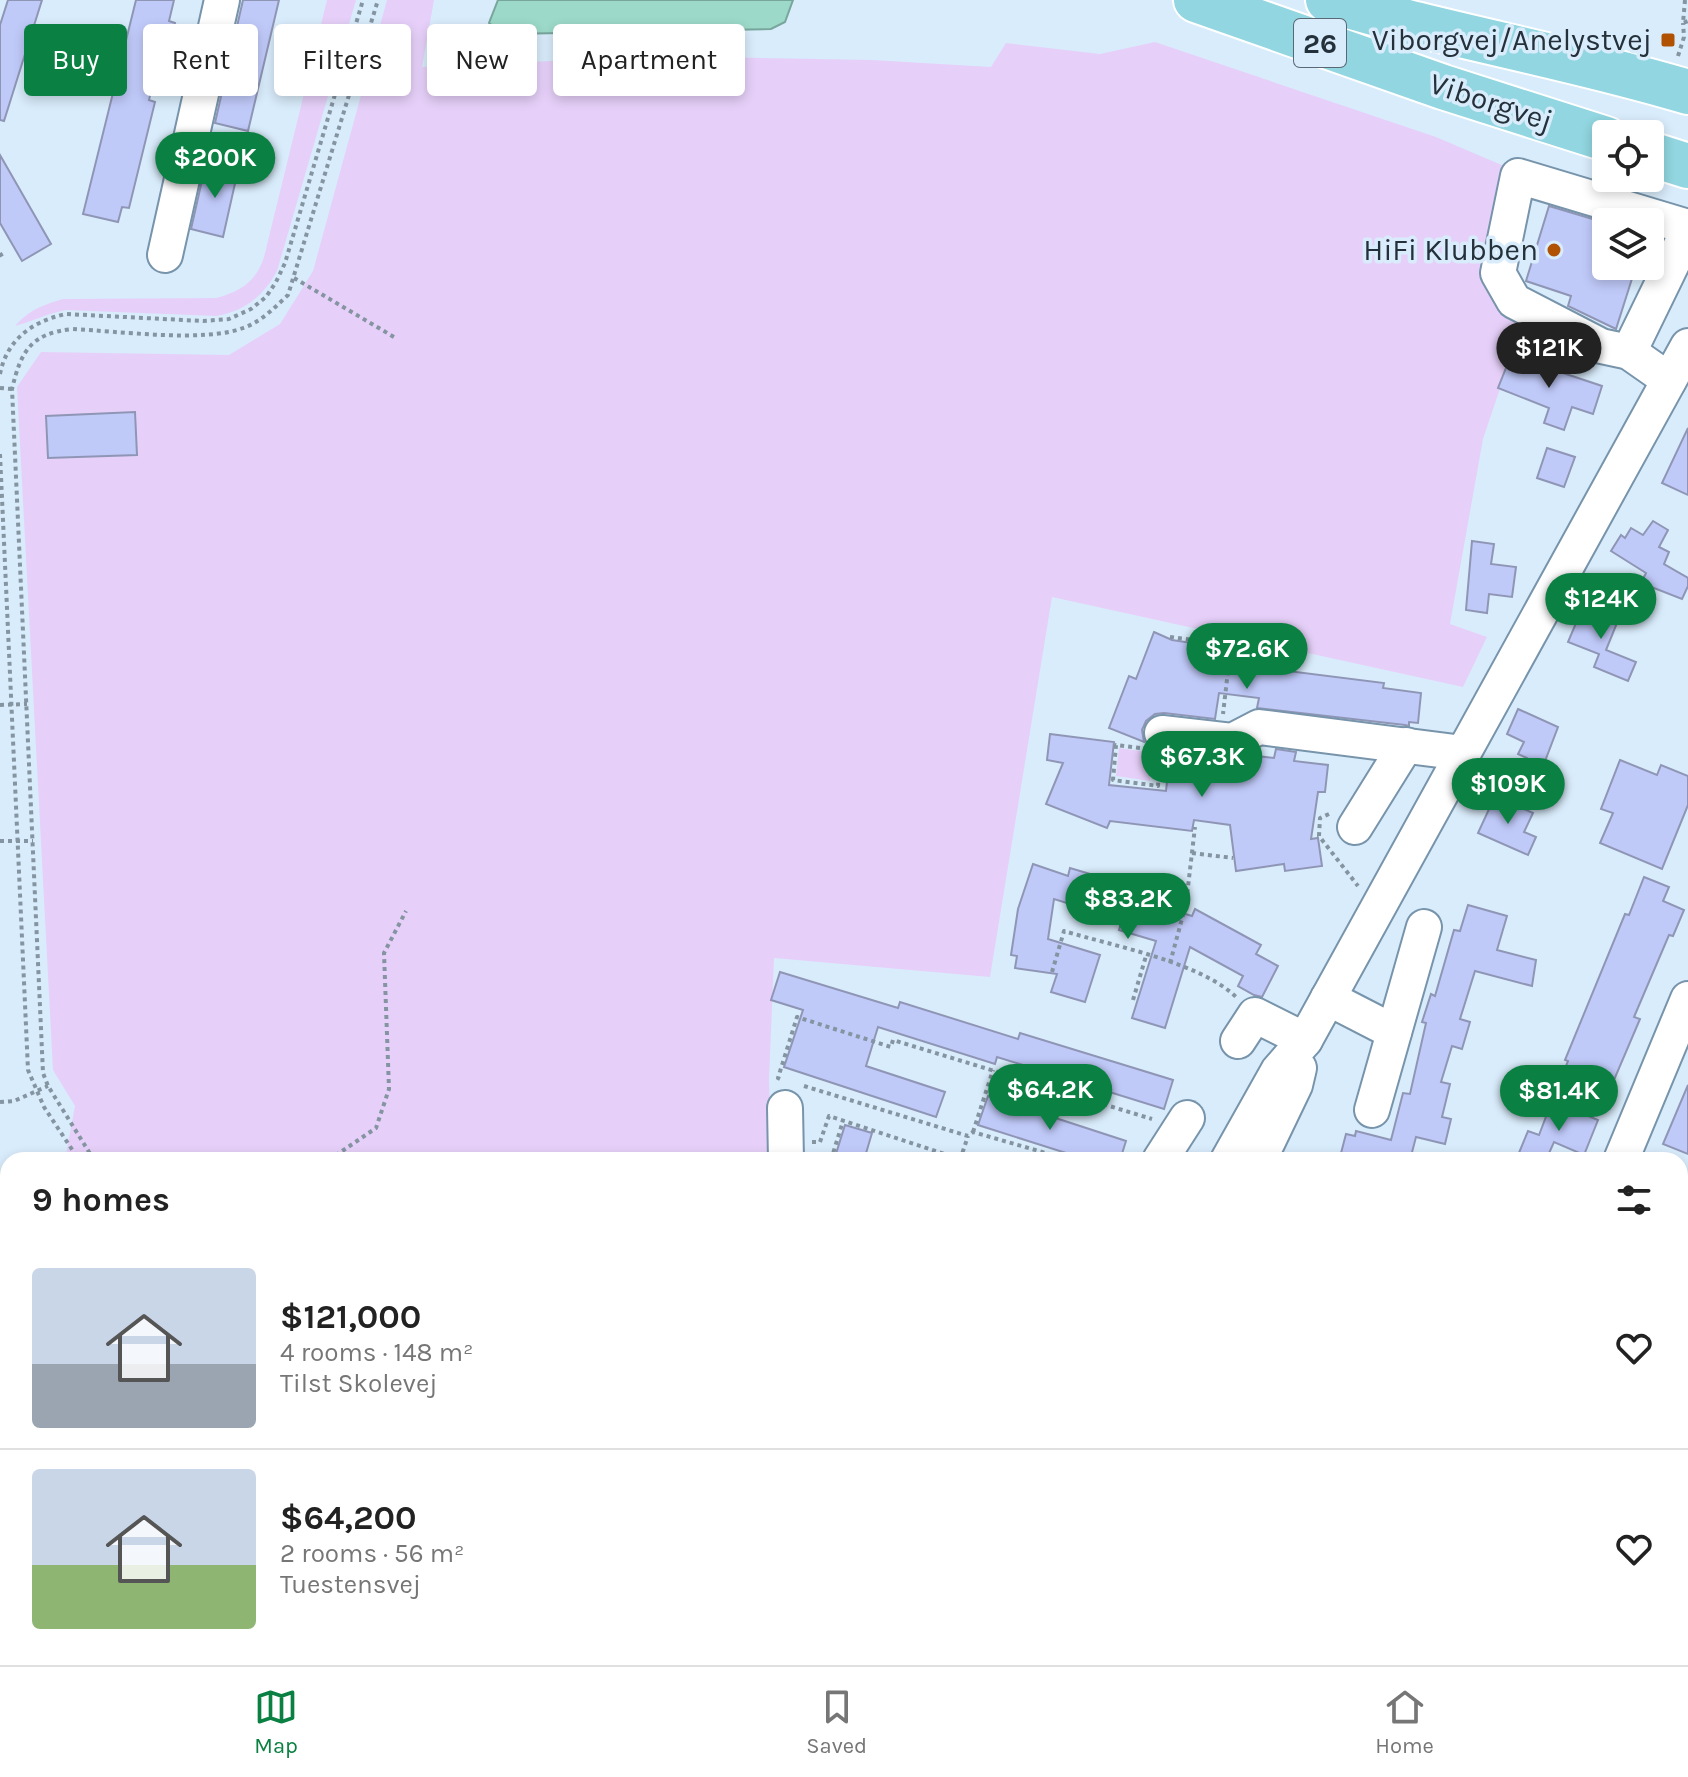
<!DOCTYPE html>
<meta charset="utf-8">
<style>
:root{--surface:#fff;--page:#f6f6f6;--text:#222;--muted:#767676;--line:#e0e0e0;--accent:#0b8043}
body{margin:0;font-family:Karla,sans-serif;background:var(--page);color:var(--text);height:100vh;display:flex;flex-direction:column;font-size:30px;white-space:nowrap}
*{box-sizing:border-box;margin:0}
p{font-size:26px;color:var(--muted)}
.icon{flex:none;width:44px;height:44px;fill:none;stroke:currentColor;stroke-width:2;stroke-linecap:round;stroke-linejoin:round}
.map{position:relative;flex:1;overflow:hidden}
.side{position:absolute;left:0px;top:1152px;width:1688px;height:514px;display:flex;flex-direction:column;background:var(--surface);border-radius:24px 24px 0 0;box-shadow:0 4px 12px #0003}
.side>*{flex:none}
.banner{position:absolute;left:24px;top:24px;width:800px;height:72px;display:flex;gap:16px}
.buttons{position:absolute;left:1592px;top:120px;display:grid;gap:16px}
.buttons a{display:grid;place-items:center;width:72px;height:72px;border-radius:8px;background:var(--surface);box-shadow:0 4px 12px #0003;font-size:40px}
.price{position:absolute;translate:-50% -68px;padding:0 18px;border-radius:28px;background:var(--accent);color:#fff;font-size:26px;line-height:52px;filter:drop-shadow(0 2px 4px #0008)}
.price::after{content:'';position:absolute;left:50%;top:48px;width:24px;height:18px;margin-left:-12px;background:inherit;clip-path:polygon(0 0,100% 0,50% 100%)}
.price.current{background:#222;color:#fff}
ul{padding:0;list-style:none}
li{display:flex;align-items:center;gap:24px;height:200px;padding:0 32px}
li+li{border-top:2px solid var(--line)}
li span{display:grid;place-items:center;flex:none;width:224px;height:160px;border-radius:8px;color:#555}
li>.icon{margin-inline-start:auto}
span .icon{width:96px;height:96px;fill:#fffc;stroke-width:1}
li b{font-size:34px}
h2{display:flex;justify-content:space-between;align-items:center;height:96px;padding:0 32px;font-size:34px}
.tag{padding:0 28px;border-radius:8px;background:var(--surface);box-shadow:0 4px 12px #0003;font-size:28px;line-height:72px}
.tag.current{background:var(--accent);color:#fff}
.menu{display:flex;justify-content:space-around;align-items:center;height:112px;border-top:2px solid var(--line);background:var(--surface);font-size:22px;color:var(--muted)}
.menu a{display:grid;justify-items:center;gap:4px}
.menu .current{color:var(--accent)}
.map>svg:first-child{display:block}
</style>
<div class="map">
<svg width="1688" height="1665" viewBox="0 0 1688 1665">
<rect width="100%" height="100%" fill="#d9ecfb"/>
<g fill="#e6d0f9">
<path d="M327,0H356L277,271C264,296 243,312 216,316L66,310C45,314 34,321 15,326C29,310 43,305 63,299L216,298C240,292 256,282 264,257Z"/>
<path d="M387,0H434L422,67L664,56L872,60L991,67L1006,43L1100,54L1155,42L1436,137L1504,166L1484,280L1516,315L1512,353L1483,439L1450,624L1487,637L1463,687L1052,597L990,977L774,958L769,1080L772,1160H65L75,1106L53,1070L17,387L41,352L229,355L280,324L313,271Z"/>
<path d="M1119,748L1154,753L1150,781L1116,776Z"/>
<path d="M8,1318V1453H0V1319Z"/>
<path d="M1680,1549L1683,1558L1685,1665H1619V1658H1680Z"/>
<path d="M471,1658H517L523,1665H476Z"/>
<path d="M714,1658H766L756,1665H707Z"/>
</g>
<g fill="#9cd9c8" stroke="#78a69d" stroke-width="2">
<path d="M498,0H793L785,22L771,29L504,34L489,23Z"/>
<path d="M517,1658H714L707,1665H523Z"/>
</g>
<g fill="#c0caf9" stroke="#8f96b5" stroke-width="2">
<path d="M8,0H42L4,121L0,120V25Z"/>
<path d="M136,0H174L169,21L175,23L165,63L158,61L149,100L155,102L129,208L122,207L118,222L83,214Z"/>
<path d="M243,0H279L248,131L215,123Z"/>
<path d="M0,155L51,244L22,261L0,223Z"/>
<path d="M206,163L238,170L223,237L191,229Z"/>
<path d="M1549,206L1606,223V266H1636L1616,329L1568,306L1571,296L1526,281Z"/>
<path d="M1512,353L1533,361V363L1602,386L1593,414L1572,407L1564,430L1544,423L1549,408L1498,388Z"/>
<path d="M135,412L137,455L48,458L46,416Z"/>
<path d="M1688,428V495L1662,483Z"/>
<path d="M1547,448L1575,457L1564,487L1537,478Z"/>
<path d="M1653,521L1668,530L1659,547L1669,552L1664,564L1688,578V586L1682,599L1641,583L1646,573L1611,551L1621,535L1625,538L1631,528L1643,535Z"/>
<path d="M1472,541L1494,544L1491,564L1516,567L1512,597L1489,594L1487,613L1466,610Z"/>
<path d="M1584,604L1619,618L1606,650L1636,662L1628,681L1594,667L1599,654L1568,642Z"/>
<path d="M1154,632L1172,640L1199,644L1198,654L1217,657L1216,662L1384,683L1383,688L1421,693L1418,723L1409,722V726L1405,725L1257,708L1259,698L1219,693L1215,719L1164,713L1155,714L1146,721L1142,730L1144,742L1109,728L1129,676L1136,679Z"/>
<path d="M1518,709L1558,727L1539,777L1522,769L1527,758L1518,754L1524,742L1507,734Z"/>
<path d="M1050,734L1114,742L1109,785L1166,791L1170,754L1231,761L1248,755L1274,758L1276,749L1296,752L1294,761L1328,765L1325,792H1318L1311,839L1318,838L1322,866L1285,871L1284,864L1236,871L1230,825L1194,820L1192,831L1110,821L1107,828L1046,804L1063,763L1047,760Z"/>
<path d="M1620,760L1657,775L1661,765L1688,776V805L1662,869L1600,843L1613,813L1601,809Z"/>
<path d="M1495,796L1533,813L1524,832L1536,837L1528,855L1478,833Z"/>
<path d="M1033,864L1068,876L1070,868L1117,882L1113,892L1192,916L1195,909L1261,945L1256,954L1278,966L1262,997L1254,995L1238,986L1243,976L1190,947L1165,1028L1132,1018L1156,941L1119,930L1122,920L1054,899L1048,939L1100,955L1085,1002L1051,992L1057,974L1015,968L1017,956L1011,955L1018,909Z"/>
<path d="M1644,877L1669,887L1663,901L1684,910L1673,936L1669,935L1634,1017L1640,1019L1614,1080L1592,1072L1590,1076L1566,1066L1568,1061L1565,1060L1625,914L1629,915Z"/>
<path d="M1468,905L1507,916L1497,950L1536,960L1532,986L1475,971L1460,1019L1470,1022L1462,1049L1452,1046L1441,1082L1450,1084L1442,1117L1451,1119L1445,1144L1416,1137L1410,1160H1351L1340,1157L1346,1134L1355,1136L1356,1131L1391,1140L1403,1093L1410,1094L1426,1023L1422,1022L1431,994L1435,996L1454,930L1460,931Z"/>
<path d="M780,972L898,1008L900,1002L1018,1039L1020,1033L1173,1080L1164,1109L997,1057L995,1064L878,1027L866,1066L945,1092L936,1117L784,1067L803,1010L771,1000Z"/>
<path d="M1688,1085V1154L1663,1144Z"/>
<path d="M988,1096L1126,1141L1120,1160H1088L978,1125Z"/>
<path d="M1552,1101L1598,1120L1584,1155L1554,1142L1546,1160H1516L1528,1131L1539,1135Z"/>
<path d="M845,1125L872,1133L864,1160H834Z"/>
</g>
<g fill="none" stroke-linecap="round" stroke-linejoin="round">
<defs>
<g id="minor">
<path d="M165,255L222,0"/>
<path d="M1629,352L1688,231"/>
<path d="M1669,380L1629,352L1601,346L1514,301L1498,273L1518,176L1688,227"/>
<path d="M1162,733L1232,741L1259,727L1463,753"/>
<path d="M1355,827L1406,745"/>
<path d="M1328,998L1394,1032"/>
<path d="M1238,1041L1255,1015L1305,1040"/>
<path d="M785,1108L786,1160"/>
<path d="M1372,1110L1424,927"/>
<path d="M1160,1160L1187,1118"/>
<path d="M1228,1160L1278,1071L1305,1040L1688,346"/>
<path d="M1259,1160L1295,1085L1299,1068"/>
<path d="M1621,1160L1688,999"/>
<path d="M0,1514L8,1577"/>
<path d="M1680,1531L1688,1533"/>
<path d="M22,1658L24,1665"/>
<path d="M446,1658L452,1665"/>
<path d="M977,1658L988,1665"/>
<path d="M803,1665L812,1658"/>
</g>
<g id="major">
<path d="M1196,0L1443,87L1606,139"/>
<path d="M1328,0C1446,36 1569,56 1688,92"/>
<path d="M1650,154L1688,166"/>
</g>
</defs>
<use href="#minor" stroke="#7794ab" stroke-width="38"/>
<use href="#major" stroke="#fff" stroke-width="48"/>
<g stroke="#8594a1" stroke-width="4" stroke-dasharray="4 4" stroke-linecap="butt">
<path d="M1685,0L1683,23L1688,21"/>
<path d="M1678,56L1684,37L1683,23"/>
<path d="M0,253L4,260"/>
<path d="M294,278L394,337"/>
<path d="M0,374C7,339 33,321 66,314L203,321L229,319L251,309L266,297L276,282L285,263L363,0"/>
<path d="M0,388L12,389"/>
<path d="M0,454L28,1070L44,1107L79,1160"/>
<path d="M1170,637L1231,645L1223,714"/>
<path d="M0,705L27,704"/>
<path d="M1140,748L1116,745L1113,780L1158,786L1160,759"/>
<path d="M1329,814L1320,818L1319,836L1358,886"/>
<path d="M0,841H33"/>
<path d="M1192,853L1233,858"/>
<path d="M1170,963L1186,904L1195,827"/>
<path d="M1052,972L1064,931C1113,946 1200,962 1236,997"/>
<path d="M1133,1000L1146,956"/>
<path d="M780,1079L778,1078L797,1017L891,1047L893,1040L1152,1119"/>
<path d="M804,1086L968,1136L973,1132L1070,1160"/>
<path d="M0,1102L14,1101L48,1086"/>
<path d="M973,1132L993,1070"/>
<path d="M812,1142H820L829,1116L960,1159"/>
<path d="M94,1160L48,1086L43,1073L12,389C21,351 31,333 73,329C116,331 204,343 243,328C261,322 274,308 288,295L378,0"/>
<path d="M329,1160L376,1128L389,1089L384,953L406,911"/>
<path d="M831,1160L843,1121"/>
<path d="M960,1160L968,1136"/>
<path d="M271,1658L272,1665"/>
<path d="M1399,1658V1665"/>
<path d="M1487,1658V1665"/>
<path d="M1616,1658V1665"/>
<path d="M298,1665L303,1658"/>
<path d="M1033,1665L1040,1658"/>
<path d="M1292,1665V1658"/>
<path d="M1309,1665L1318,1658"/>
</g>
<use href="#minor" stroke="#fff" stroke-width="34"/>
<use href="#major" stroke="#91d6e0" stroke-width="44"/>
</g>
<g fill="#b15202" stroke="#d9ecfb" stroke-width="3">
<rect x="1660" y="32" width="16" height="16" rx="4"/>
<circle cx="1554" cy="250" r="8"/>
</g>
<g text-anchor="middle" stroke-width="7" stroke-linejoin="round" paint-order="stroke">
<rect fill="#d9ecfb" stroke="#5a6874" stroke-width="2" x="1294" y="19" width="52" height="48" rx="6"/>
<g font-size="28" font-weight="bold" fill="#24303a">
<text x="1320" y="53">26</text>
</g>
<g font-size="30" fill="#24303a" stroke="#d9ecfb" text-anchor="end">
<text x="1652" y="50">Viborgvej/Anelystvej</text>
<text x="1538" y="260">HiFi Klubben</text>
</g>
<g font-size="30" fill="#24303a" stroke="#d9ecfb">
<text transform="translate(1491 102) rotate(18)" y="10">Viborgvej</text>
</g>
</g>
</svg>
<div class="buttons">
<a><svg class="icon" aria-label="locate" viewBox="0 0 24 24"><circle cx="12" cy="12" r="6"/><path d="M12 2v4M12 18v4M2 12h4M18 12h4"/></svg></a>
<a><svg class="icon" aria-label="layers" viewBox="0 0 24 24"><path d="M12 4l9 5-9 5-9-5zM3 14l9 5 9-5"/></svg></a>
</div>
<b class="price" style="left:215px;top:200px">$200K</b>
<b class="price current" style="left:1549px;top:390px">$121K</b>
<b class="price" style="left:1601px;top:641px">$124K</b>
<b class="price" style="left:1247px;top:691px">$72.6K</b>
<b class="price" style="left:1202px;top:799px">$67.3K</b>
<b class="price" style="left:1508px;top:826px">$109K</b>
<b class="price" style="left:1128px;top:941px">$83.2K</b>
<b class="price" style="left:1050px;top:1132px">$64.2K</b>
<b class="price" style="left:1559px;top:1133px">$81.4K</b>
<div class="banner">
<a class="tag current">Buy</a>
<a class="tag">Rent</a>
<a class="tag">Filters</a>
<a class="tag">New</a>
<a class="tag">Apartment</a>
</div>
<section class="side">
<h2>9 homes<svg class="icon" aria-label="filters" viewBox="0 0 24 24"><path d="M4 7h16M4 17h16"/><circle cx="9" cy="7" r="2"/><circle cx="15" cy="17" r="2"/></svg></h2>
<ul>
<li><span style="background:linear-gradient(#c9d6e8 60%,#9aa5b1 0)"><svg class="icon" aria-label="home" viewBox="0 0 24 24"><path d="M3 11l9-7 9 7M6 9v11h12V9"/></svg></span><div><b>$121,000</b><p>4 rooms · 148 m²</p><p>Tilst Skolevej</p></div><svg class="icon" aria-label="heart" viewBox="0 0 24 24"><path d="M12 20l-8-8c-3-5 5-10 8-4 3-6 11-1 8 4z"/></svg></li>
<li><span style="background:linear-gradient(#c9d6e8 60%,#8fb573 0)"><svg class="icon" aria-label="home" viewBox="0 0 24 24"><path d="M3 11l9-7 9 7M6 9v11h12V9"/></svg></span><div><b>$64,200</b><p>2 rooms · 56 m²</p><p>Tuestensvej</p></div><svg class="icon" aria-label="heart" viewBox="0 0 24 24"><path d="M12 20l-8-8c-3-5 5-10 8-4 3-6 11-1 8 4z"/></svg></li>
</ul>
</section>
</div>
<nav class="menu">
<a class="current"><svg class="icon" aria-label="map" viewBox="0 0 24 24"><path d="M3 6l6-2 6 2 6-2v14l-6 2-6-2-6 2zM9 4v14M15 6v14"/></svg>Map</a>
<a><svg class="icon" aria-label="saved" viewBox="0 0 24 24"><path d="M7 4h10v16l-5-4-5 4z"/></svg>Saved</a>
<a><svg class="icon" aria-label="home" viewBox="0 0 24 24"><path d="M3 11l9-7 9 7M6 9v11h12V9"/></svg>Home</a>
</nav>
